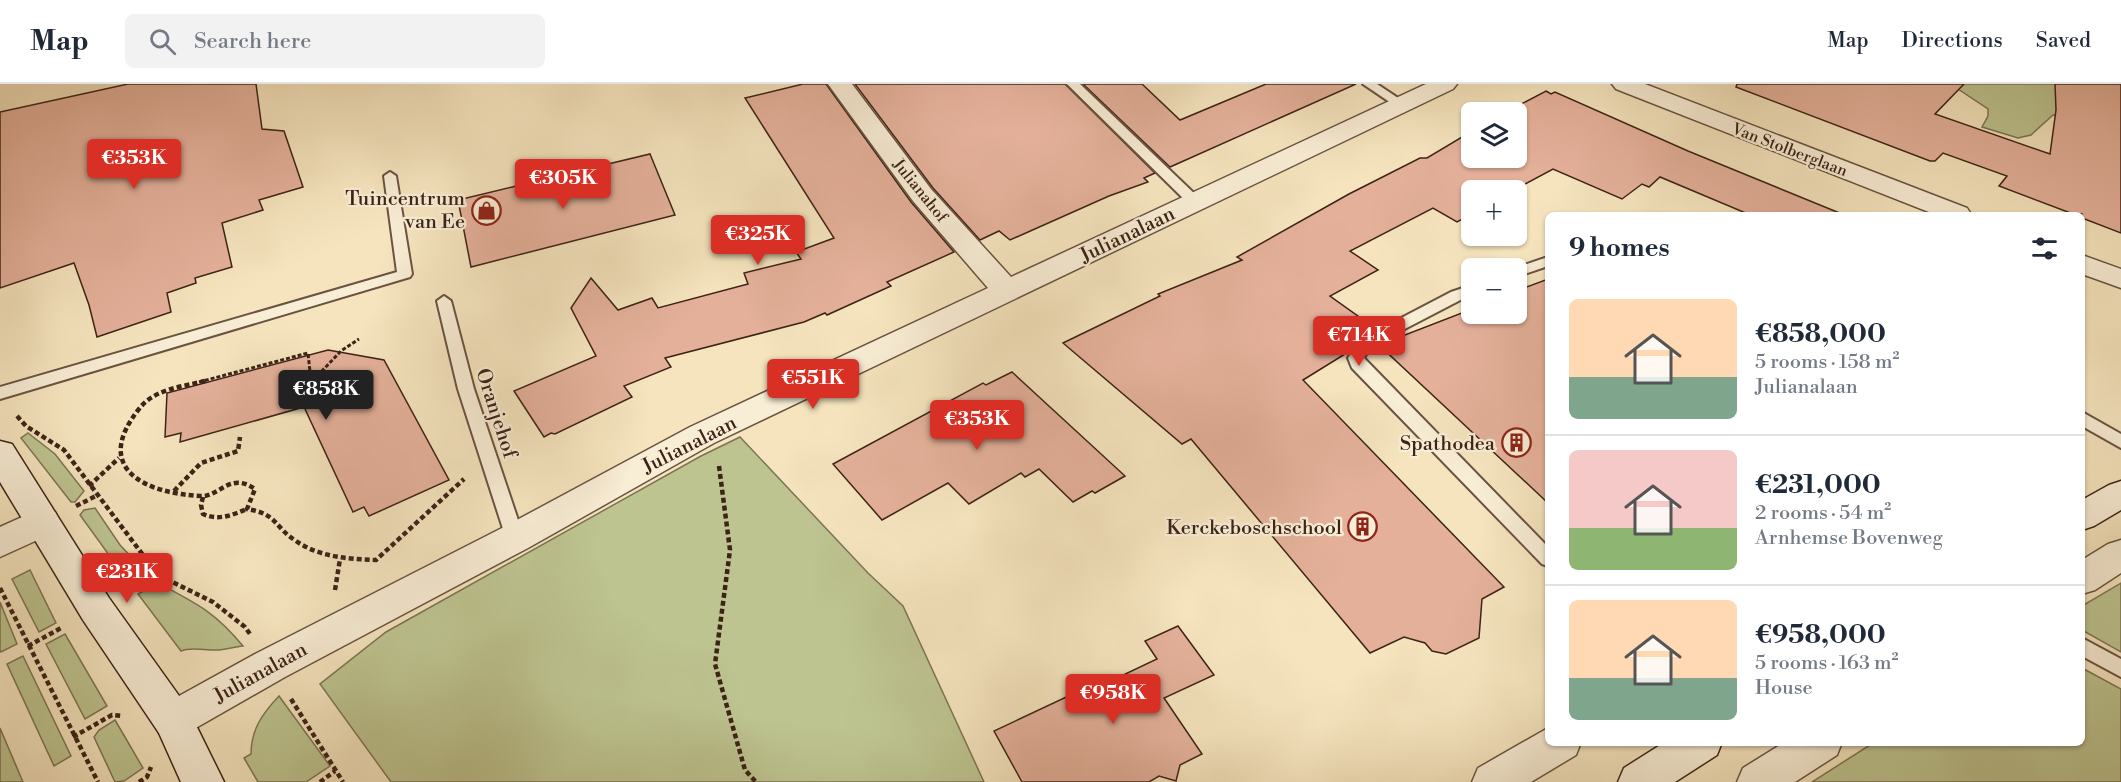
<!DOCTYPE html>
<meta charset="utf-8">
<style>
:root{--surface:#fff;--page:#f2f2f3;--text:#1f2937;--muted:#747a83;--line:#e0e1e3;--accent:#d93025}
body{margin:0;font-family:"Libre Bodoni",serif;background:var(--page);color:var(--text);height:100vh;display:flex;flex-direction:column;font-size:22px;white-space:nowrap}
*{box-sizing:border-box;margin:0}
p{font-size:20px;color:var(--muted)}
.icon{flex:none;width:33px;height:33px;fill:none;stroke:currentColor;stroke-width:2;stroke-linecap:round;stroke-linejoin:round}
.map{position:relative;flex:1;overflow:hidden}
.panel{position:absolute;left:1545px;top:128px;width:540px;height:534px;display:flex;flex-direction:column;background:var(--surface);border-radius:9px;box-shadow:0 2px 4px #0004}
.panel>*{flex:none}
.buttons{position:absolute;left:1461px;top:18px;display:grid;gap:12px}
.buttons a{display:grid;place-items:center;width:66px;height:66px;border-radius:9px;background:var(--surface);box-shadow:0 2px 4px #0004;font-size:30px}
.price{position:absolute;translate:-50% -51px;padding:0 14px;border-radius:6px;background:var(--accent);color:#fff;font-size:20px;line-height:39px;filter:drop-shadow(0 2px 3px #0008)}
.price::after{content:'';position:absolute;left:50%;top:36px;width:18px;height:14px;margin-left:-9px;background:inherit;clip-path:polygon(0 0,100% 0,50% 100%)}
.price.on{background:#222;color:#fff}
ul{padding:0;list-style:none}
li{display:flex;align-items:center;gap:18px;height:150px;padding:0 24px}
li+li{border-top:2px solid var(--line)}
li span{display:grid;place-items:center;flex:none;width:168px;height:120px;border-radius:9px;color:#555}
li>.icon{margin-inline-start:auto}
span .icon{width:72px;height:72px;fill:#fffc;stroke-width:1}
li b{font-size:26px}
h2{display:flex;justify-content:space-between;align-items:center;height:72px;padding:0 24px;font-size:26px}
header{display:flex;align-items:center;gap:36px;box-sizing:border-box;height:84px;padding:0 30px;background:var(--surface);border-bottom:2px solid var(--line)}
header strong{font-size:28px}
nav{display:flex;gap:33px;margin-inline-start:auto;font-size:21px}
.search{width:420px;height:54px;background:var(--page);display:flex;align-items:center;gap:15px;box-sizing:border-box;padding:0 21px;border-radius:9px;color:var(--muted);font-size:22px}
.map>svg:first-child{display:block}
</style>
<header>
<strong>Map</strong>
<div class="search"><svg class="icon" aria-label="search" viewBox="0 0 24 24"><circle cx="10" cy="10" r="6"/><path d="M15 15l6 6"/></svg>Search here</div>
<nav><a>Map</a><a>Directions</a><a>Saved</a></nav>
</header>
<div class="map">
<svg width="2121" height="698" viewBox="0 0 2121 698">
<rect width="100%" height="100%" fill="#f5e4be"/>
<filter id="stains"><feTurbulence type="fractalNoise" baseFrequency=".00333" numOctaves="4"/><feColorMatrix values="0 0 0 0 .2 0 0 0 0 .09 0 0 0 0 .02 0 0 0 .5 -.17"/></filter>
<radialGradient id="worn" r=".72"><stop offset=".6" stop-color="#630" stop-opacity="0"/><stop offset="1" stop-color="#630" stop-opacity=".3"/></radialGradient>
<g fill="#bdc490" stroke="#7d7454" stroke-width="1.5">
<path d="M1960,0H2055L2075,34L2053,31L2031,51L2018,54L1982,43L1988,32V25L1958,5Z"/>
<path d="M28,349L55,370L84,407L75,418H71L21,354Z"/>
<path d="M740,353L868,489L903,522L984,698H391L320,600L386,548L701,372Z"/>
<path d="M95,424L120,461L145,487L141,493L130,500L80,431L84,426Z"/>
<path d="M30,486L56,539L39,548L12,495Z"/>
<path d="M158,499C197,520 214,527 243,562C235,563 227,565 219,566C207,567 191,562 181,567L138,510Z"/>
<path d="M2121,499V568L2082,546V522Z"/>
<path d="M0,518L17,560L1,568L0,566Z"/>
<path d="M65,550L107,622L85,635L46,560Z"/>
<path d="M23,572L71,672L54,682L7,580Z"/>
<path d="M2082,584L2121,605V698H1812L1873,659L2082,658Z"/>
<path d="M279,612L330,682L306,698H258L244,674L251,670C251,645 263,629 279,612Z"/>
<path d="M115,636L143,684L124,697L115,698L94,653L99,646Z"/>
<path d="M0,644L23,698H0Z"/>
</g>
<g fill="#e4b09a" stroke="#3d2317" stroke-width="1.5">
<path d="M128,0H256L262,45L284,47L303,103L259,116L263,126L222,139L232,183L195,194L196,199L167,209L171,228L97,253L89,221L74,179L0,204V28Z"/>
<path d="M803,0H826L911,118L954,168L887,198L891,202L827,231L825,229L804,238L665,274L671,283L624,302L632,313L555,350L551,349L544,353L514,307L596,272L571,224L591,194L618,226L652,214L658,224L748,200L744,189L801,175L796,168L834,154L745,14Z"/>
<path d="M855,0H1065L1155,89L1144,94L1148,98L1109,112L1010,156L999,147L980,156L933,104Z"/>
<path d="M1083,0H1142L1180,36L1266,0H1356L1170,83Z"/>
<path d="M1737,0H1964L1935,30L2050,70L2056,26L2055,0H2121V149L2082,134V130H2073L1999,102L2007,92L1943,69L1935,77H1930L1736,3Z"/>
<path d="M1546,7L1551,10L1555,8L1688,67L1842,130H1748L1660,93L1649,103L1642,100L1622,115L1553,85L1514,106H1472V130L1457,138L1433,124L1350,167L1378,186L1330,212L1376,245L1358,254L1350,267L1303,296L1504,503L1482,515L1479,554L1446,570L1432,567L1425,559L1404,553L1370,569L1191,355L1182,360L1063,259L1160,212L1158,210L1242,176L1237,173L1349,110L1420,74H1427L1472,47V74H1516V28H1506Z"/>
<path d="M650,70L675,131L471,183L458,116Z"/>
<path d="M1548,195V419L1379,261L1472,225V230H1516V207Z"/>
<path d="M328,266L384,276L449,396L369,432L364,423L353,428L304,323L180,358L181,349L165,353L167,309Z"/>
<path d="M1012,288L1125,392L1095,409L1092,407L1073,418L1039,385L1025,393L1021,389L969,420L948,399L882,436L833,380L983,299L986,301Z"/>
<path d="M1178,542L1214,591L1164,614L1202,670L1180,681L1176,697L1159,692L1149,698H1022L994,647L1094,600L1096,604L1157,575L1145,557Z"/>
</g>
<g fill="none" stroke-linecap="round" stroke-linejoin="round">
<defs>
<g id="lane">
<path d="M1067,0H1080L1200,115L1202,118L1200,121H1190Z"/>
<path d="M1363,0H1377L1407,20L1405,23H1397Z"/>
<path d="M390,88L396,92L412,190L410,193L0,315V303L397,188L384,92Z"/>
<path d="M1548,173V182L1516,193V184H1515Z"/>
<path d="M1472,201V210L1370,263L1364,274L1548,463V482L1542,480L1352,284L1348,274L1359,256L1451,208Z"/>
<path d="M444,212L451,217L474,305L524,454L521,459L515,461L509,459L506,454L458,305L437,217Z"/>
<path d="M2082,328L2121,350V364L2082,342Z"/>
<path d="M2082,554L2121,575V593L2082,572Z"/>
</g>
<g id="street">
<path d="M828,0H852L931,105L1011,193L1426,0H1457L1453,5L714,359L528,464L285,593L187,649L173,654L159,649L153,636L159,623L257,569L502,444L690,343L988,204L913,117Z"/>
<path d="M1612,0H1645L1967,124L1971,130H1934L1616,5Z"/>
<path d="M2082,171L2121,185V204L2082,190Z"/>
<path d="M42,424L55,428L60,438L55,448L0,473V443Z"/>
<path d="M2121,456V489L2095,506L2082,510V476L2108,460Z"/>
<path d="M1548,644V658H1581L1576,671L1531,698H1472L1478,684Z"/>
<path d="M1785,658H1842L1837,671L1795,698H1737L1743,684Z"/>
</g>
<g id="secondary">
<path d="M0,357L12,360L109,514L187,623L224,698H181L159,649L83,536L0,398Z"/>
<path d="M2121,397V426L2094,442L2082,446V416L2109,401Z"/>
<path d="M1665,658H1722L1717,671L1675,698H1618L1624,684Z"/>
</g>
</defs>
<use href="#lane" stroke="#6b5341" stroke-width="4"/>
<use href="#street" stroke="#6b5341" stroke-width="3"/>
<use href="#secondary" stroke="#3d2317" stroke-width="3"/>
<path stroke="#3d2317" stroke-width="3" stroke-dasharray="4 2" stroke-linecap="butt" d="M199,298L308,269L310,288L320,289L341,267L359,255"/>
<g stroke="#3d2317" stroke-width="4.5" stroke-dasharray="5 3" stroke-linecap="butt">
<path d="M205,297C181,303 154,305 139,325C92,384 144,409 200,412C219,414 229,387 255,405L247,425C278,430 274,443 296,457C319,473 348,475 376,476L464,395"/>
<path d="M17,332L26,342L64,366L158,491L213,518L245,543L250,550"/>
<path d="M719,382L730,466L715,580L745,686L756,698"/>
<path d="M89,402L119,374"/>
<path d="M174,407L201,379L238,367L240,353"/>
<path d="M203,413L201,421L203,430C219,437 232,431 247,425"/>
<path d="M76,422L96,412"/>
<path d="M0,504L98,698"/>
<path d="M130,506L158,491"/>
<path d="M335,506L340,475"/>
<path d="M28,562L63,543"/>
<path d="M291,615L343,698"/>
<path d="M73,653L112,631L122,632"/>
<path d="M139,698L147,693L151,683"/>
<path d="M320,698L335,687"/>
</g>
<use href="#lane" fill="#f8edd5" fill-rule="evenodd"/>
<use href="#street" fill="#f8edd5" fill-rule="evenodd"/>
<use href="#secondary" fill="#f8edd5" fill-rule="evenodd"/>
</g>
<defs>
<symbol id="shop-ring" viewBox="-11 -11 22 22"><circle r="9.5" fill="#f8edd5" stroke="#8f2418" stroke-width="1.5"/><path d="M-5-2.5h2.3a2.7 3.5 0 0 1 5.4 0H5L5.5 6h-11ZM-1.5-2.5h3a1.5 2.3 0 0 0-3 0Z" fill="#8f2418"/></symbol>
<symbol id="building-ring" viewBox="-11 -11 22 22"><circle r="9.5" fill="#f8edd5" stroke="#8f2418" stroke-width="1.5"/><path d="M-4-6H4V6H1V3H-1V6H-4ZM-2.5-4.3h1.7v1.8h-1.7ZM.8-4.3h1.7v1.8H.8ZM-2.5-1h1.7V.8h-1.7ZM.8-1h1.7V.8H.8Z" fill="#8f2418"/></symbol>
</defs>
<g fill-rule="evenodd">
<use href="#shop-ring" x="470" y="110" width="33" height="33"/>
<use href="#building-ring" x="1500" y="342" width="33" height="33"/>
<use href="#building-ring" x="1346" y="426" width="33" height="33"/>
</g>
<g text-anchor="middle" stroke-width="4.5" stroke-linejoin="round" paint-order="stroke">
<g font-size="16" fill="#3d2317" stroke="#f8edd5">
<text transform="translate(1790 65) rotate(21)" y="6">Van Stolberglaan</text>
<text transform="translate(921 106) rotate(51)" y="6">Julianahof</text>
</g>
<g font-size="20" fill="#3d2317" stroke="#f8edd5" text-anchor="end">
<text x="465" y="121">Tuincentrum<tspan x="465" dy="23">van Ee</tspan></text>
<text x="1495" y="366">Spathodea</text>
<text x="1342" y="450">Kerckeboschschool</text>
</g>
<g font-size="20" fill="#3d2317" stroke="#f8edd5">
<text transform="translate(1127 150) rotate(-26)" y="7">Julianalaan</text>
<text transform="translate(497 329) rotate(72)" y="7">Oranjehof</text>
<text transform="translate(689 360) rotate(-27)" y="7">Julianalaan</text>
<text transform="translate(260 588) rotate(-29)" y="7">Julianalaan</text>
</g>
</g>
<rect width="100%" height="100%" filter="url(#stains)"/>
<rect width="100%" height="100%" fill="url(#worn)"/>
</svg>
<div class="buttons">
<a><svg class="icon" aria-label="layers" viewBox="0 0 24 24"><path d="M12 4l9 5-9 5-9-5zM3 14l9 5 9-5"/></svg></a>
<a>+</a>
<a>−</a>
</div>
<b class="price" style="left:134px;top:106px">€353K</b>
<b class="price" style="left:563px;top:126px">€305K</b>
<b class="price" style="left:758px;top:182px">€325K</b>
<b class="price" style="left:1359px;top:283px">€714K</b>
<b class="price" style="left:813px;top:326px">€551K</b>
<b class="price on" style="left:326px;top:337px">€858K</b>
<b class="price" style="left:977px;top:367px">€353K</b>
<b class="price" style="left:127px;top:520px">€231K</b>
<b class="price" style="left:1113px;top:641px">€958K</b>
<section class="panel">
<h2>9 homes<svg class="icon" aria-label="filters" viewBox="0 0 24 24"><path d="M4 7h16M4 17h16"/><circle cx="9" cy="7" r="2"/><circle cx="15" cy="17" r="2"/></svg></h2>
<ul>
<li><span style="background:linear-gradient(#ffd9b3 65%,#7fa58c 0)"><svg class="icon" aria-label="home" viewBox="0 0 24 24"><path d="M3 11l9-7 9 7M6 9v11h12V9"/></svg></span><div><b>€858,000</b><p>5 rooms · 158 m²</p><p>Julianalaan</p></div></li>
<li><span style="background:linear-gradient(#f6c9c9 65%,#8fb573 0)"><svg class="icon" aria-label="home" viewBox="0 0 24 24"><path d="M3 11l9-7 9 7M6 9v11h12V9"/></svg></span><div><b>€231,000</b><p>2 rooms · 54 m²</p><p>Arnhemse Bovenweg</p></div></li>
<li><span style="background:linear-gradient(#ffd9b3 65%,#7fa58c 0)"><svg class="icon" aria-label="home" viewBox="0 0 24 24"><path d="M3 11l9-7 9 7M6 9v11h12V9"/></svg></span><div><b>€958,000</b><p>5 rooms · 163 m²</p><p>House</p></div></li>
</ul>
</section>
</div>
